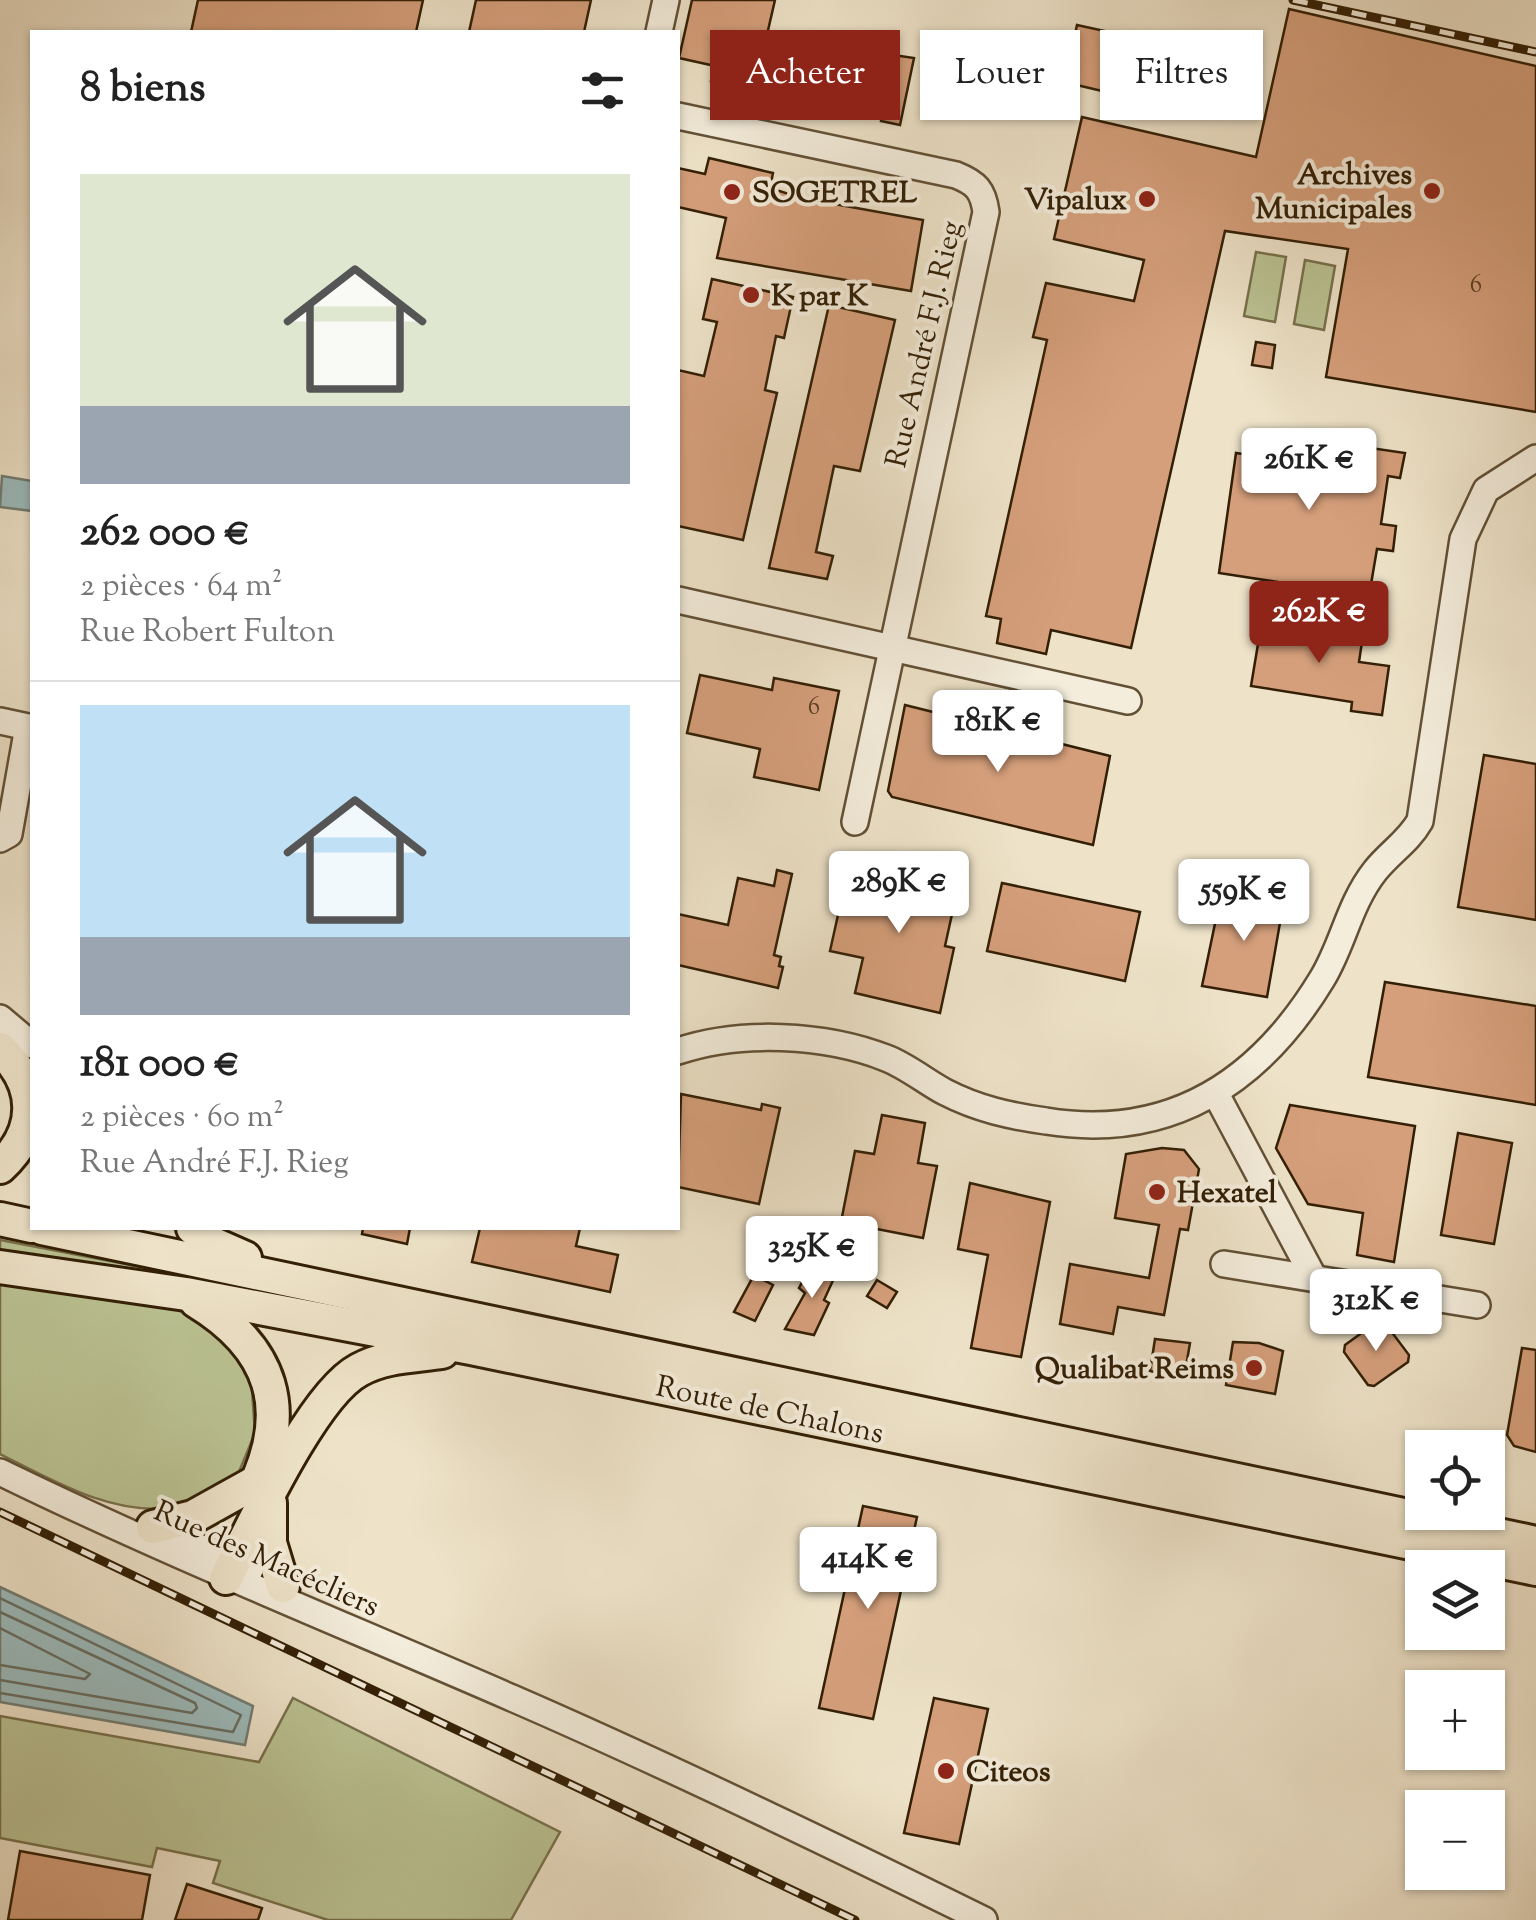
<!DOCTYPE html>
<html lang="fr">
<meta charset="utf-8">
<style>
:root{--surface:#fff;--page:#f2f2f2;--text:#222;--muted:#767676;--line:#e0e0e0;--accent:#8f2418}
body{margin:0;font-family:"Sorts Mill Goudy",serif;background:var(--page);color:var(--text);height:100vh;display:flex;flex-direction:column;font-size:38px;white-space:nowrap}
*{box-sizing:border-box;margin:0}
p{font-size:32px;color:var(--muted)}
.icon{flex:none;width:55px;height:55px;fill:none;stroke:currentColor;stroke-width:2;stroke-linecap:round;stroke-linejoin:round}
.map{position:relative;flex:1;overflow:hidden}
.drawer{position:absolute;left:30px;top:30px;width:650px;height:1200px;display:flex;flex-direction:column;background:var(--surface);border-radius:0px;box-shadow:0 2px 8px #0004}
.drawer>*{flex:none}
.guide{position:absolute;left:710px;top:30px;width:675px;height:90px;display:flex;gap:20px}
.fabs{position:absolute;left:1405px;top:1430px;display:grid;gap:20px}
.fabs a{display:grid;place-items:center;width:100px;height:100px;border-radius:0px;background:var(--surface);box-shadow:0 2px 8px #0004;font-size:50px}
.price{position:absolute;translate:-50% -85px;padding:0 22px;border-radius:10px;background:#fff;color:#222;font-size:32px;line-height:65px;filter:drop-shadow(0 2px 5px #0008)}
.price::after{content:'';position:absolute;left:50%;top:60px;width:30px;height:22px;margin-left:-15px;background:inherit;clip-path:polygon(0 0,100% 0,50% 100%)}
.price.active{background:var(--accent);color:#fff}
ul{padding:0;list-style:none}
li{display:grid;align-content:center;gap:20px;height:530px;padding:0 50px}
li+li{border-top:2px solid var(--line)}
li span{display:grid;place-items:center;height:310px;border-radius:0px;color:#555}
li>.icon{margin-inline-start:auto}
span .icon{width:180px;height:180px;fill:#fffc;stroke-width:1}
li b{font-size:42px}
h2{display:flex;justify-content:space-between;align-items:center;height:120px;padding:0 50px;font-size:42px}
.pill{padding:0 35px;border-radius:0px;background:var(--surface);box-shadow:0 2px 8px #0004;font-size:35px;line-height:90px}
.pill.active{background:var(--accent);color:#fff}
.map>svg:first-child{display:block}
</style>
<div class="map">
<svg width="1536" height="1920" viewBox="0 0 1536 1920">
<rect width="100%" height="100%" fill="#eee3c9"/>
<filter id="stains"><feTurbulence type="fractalNoise" baseFrequency=".002" numOctaves="4"/><feColorMatrix values="0 0 0 0 .2 0 0 0 0 .09 0 0 0 0 .02 0 0 0 .5 -.17"/></filter>
<radialGradient id="worn" r=".72"><stop offset=".6" stop-color="#630" stop-opacity="0"/><stop offset="1" stop-color="#630" stop-opacity=".3"/></radialGradient>
<g fill="#bbc394" stroke="#77714c" stroke-width="2.5">
<path d="M1256,252L1286,257L1275,322L1244,316Z"/>
<path d="M1305,260L1335,266L1324,330L1294,324Z"/>
<path d="M0,1240L198,1278L251,1377L255,1433L236,1479C217,1488 191,1506 171,1508C110,1515 52,1480 0,1454Z"/>
<path d="M293,1698L560,1832L511,1920H328L213,1883L220,1861L157,1848L152,1867L0,1838V1716L259,1762Z"/>
</g>
<g fill="#9cbcbe" stroke="#727d74" stroke-width="2.5">
<path d="M2,476L32,481V511L0,507Z"/>
<path d="M0,1587L253,1706L245,1745L0,1702Z"/>
</g>
<g fill="none" stroke-linecap="round" stroke-linejoin="round">
<g stroke="#686e62" stroke-width="2.5">
<path d="M0,1598L241,1715L233,1732L0,1693"/>
<path d="M0,1612L195,1703L197,1708L192,1713L0,1680"/>
<path d="M0,1628L90,1674L85,1679L0,1665"/>
</g>
</g>
<g fill="#d59f7b" stroke="#331f05" stroke-width="2.5">
<path d="M198,0H423L416,32H191Z"/>
<path d="M476,0H591L584,32H469Z"/>
<path d="M692,0H775L754,91L711,81L715,66L679,58Z"/>
<path d="M1289,9L1536,66V412L1326,377L1348,249L1225,231L1131,648L1051,630L1046,654L997,643L1001,619L986,616L1047,340L1033,337L1046,283L1134,301L1144,260L1054,239L1082,117L1256,157Z"/>
<path d="M1077,25L1132,37L1119,95L1064,82Z"/>
<path d="M832,46L914,58L900,125L881,121L888,86L826,71Z"/>
<path d="M709,158L773,173L770,188L801,198L923,220L911,291L717,258L726,218L678,207V168L705,174Z"/>
<path d="M712,279L793,297L784,338L776,336L765,390L777,393L743,540L678,526V370L704,376L717,322L703,319Z"/>
<path d="M829,305L895,320L860,471L834,466L816,552L833,556L827,579L769,568Z"/>
<path d="M1256,342L1275,345L1272,368L1252,365Z"/>
<path d="M1261,432L1405,453L1400,478L1388,476L1381,524L1396,526L1393,551L1377,549L1369,596L1219,573L1236,453L1256,456Z"/>
<path d="M1262,620L1363,635L1359,662L1389,666L1382,715L1351,711L1352,702L1251,686Z"/>
<path d="M700,675L772,690L774,678L839,691L819,790L754,777L760,749L687,733Z"/>
<path d="M905,705L1110,756L1093,845L892,797L888,791Z"/>
<path d="M1484,755L1536,764V920L1458,907Z"/>
<path d="M777,870L792,874L774,955L781,957L779,966L783,967L778,988L678,965V914L728,925L738,878L774,886Z"/>
<path d="M848,870L920,886L924,870L960,878L945,946L954,948L940,1013L855,993L863,958L830,951Z"/>
<path d="M1002,883L1140,912L1125,981L987,951Z"/>
<path d="M1222,890L1284,900L1267,997L1202,986Z"/>
<path d="M1385,982L1536,1006V1105L1368,1077Z"/>
<path d="M681,1094L761,1110L762,1104L780,1108L759,1204L678,1187Z"/>
<path d="M1290,1105L1415,1126L1394,1262L1357,1255L1363,1213L1308,1204L1276,1148Z"/>
<path d="M882,1115L925,1123L918,1163L937,1166L923,1238L841,1222L855,1151L874,1154Z"/>
<path d="M1458,1133L1512,1143L1494,1244L1441,1235Z"/>
<path d="M1162,1148L1184,1150L1199,1169L1188,1230L1180,1229L1164,1315L1118,1307L1113,1334L1060,1324L1070,1264L1149,1278L1159,1225L1115,1218L1126,1154Z"/>
<path d="M970,1183L1050,1202L1021,1357L971,1348L988,1255L958,1249Z"/>
<path d="M363,1228H410L407,1244L362,1234Z"/>
<path d="M480,1228H580L576,1246L618,1255L610,1292L472,1262Z"/>
<path d="M813,1262L835,1276L824,1300L829,1303L814,1335L785,1329L805,1293L799,1288Z"/>
<path d="M754,1275L773,1285L755,1321L734,1312Z"/>
<path d="M877,1280L897,1292L887,1308L867,1296Z"/>
<path d="M1374,1324L1388,1327L1409,1355L1408,1362L1374,1386L1368,1385L1344,1352L1345,1345Z"/>
<path d="M1155,1339L1190,1343L1184,1378L1150,1371Z"/>
<path d="M1233,1342L1259,1343L1283,1351L1275,1394L1226,1385Z"/>
<path d="M1522,1348L1536,1350V1452L1514,1446L1507,1435Z"/>
<path d="M863,1506L917,1517L873,1719L819,1708Z"/>
<path d="M934,1698L988,1709L959,1844L904,1833Z"/>
<path d="M20,1851L150,1875L142,1920H8Z"/>
<path d="M187,1884L262,1908L258,1920H175Z"/>
</g>
<g fill="none" stroke-linecap="round" stroke-linejoin="round">
<defs>
<g id="minor">
<path d="M659,32L666,0"/>
<path d="M678,116L956,175C976,183 983,190 986,212L855,822"/>
<path d="M678,600L1128,701"/>
<path d="M0,721L28,727L9,834L0,839"/>
<path d="M0,1018L32,1045"/>
<path d="M678,1051C740,1030 825,1034 886,1058C907,1066 926,1082 945,1092C978,1109 1010,1116 1046,1121C1169,1141 1259,1083 1322,979C1343,945 1349,904 1375,871C1390,852 1408,842 1420,821L1463,539L1486,490L1536,458"/>
<path d="M1216,1094L1314,1278"/>
<path d="M1224,1264L1477,1305"/>
<path d="M0,1472C168,1554 340,1623 512,1698C671,1767 828,1843 984,1920"/>
<path d="M164,1532L250,1570"/>
</g>
<g id="major">
<path d="M0,1049C39,1085 39,1131 0,1167"/>
<path d="M0,1219L32,1226"/>
<path d="M42,1228L1536,1543"/>
<path d="M193,1228L211,1243L245,1258"/>
<path d="M0,1267L186,1294L471,1348L1536,1569"/>
<path d="M196,1301C273,1348 293,1410 252,1492"/>
<path d="M270,1503V1543L283,1586"/>
<path d="M153,1527L193,1517L256,1482"/>
<path d="M226,1578C252,1528 312,1395 359,1370C384,1356 414,1356 442,1352"/>
</g>
</defs>
<use href="#minor" stroke="#625036" stroke-width="30"/>
<use href="#major" stroke="#331f05" stroke-width="38"/>
<use href="#minor" stroke="#f4eddc" stroke-width="25"/>
<use href="#major" stroke="#eee3c9" stroke-width="32"/>
<defs>
<g id="rail">
<path d="M1293,0L1536,52"/>
<path d="M0,1512L855,1920"/>
</g>
</defs>
<use href="#rail" stroke="#331f05" stroke-width="9"/>
<use href="#rail" stroke="#f4eddc" stroke-width="5" stroke-dasharray="15" stroke-linecap="butt"/>
</g>
<g fill="#8f2418" stroke="#f4eddc" stroke-width="4">
<circle cx="1432" cy="191" r="10"/>
<circle cx="732" cy="192" r="10"/>
<circle cx="1147" cy="199" r="10"/>
<circle cx="751" cy="295" r="10"/>
<circle cx="1157" cy="1192" r="10"/>
<circle cx="1254" cy="1368" r="10"/>
<circle cx="946" cy="1771" r="10"/>
</g>
<g text-anchor="middle" stroke-width="8" stroke-linejoin="round" paint-order="stroke">
<g font-size="25" fill="#5c3f22">
<text x="1476" y="292">6</text>
<text x="814" y="714">6</text>
</g>
<g font-size="30" font-weight="bold" fill="#331f05" stroke="#f4eddc" text-anchor="start">
<text x="1412" y="184" text-anchor="end">Archives<tspan x="1412" dy="34">Municipales</tspan></text>
<text x="752" y="202">SOGETREL</text>
<text x="1127" y="209" text-anchor="end">Vipalux</text>
<text x="771" y="305">K par K</text>
<text x="1177" y="1202">Hexatel</text>
<text x="1234" y="1378" text-anchor="end">Qualibat Reims</text>
<text x="966" y="1781">Citeos</text>
</g>
<g font-size="30" fill="#331f05" stroke="#f4eddc">
<text transform="translate(923 344) rotate(-77)" y="10">Rue André F.J. Rieg</text>
<text transform="translate(770 1409) rotate(12)" y="10">Route de Chalons</text>
<text transform="translate(267 1558) rotate(24)" y="10">Rue des Macécliers</text>
</g>
</g>
<rect width="100%" height="100%" filter="url(#stains)"/>
<rect width="100%" height="100%" fill="url(#worn)"/>
</svg>
<div class="fabs">
<a><svg class="icon" aria-label="locate" viewBox="0 0 24 24"><circle cx="12" cy="12" r="6"/><path d="M12 2v4M12 18v4M2 12h4M18 12h4"/></svg></a>
<a><svg class="icon" aria-label="layers" viewBox="0 0 24 24"><path d="M12 4l9 5-9 5-9-5zM3 14l9 5 9-5"/></svg></a>
<a>+</a>
<a>−</a>
</div>
<b class="price" style="left:1309px;top:513px">261K €</b>
<b class="price active" style="left:1319px;top:666px">262K €</b>
<b class="price" style="left:998px;top:775px">181K €</b>
<b class="price" style="left:899px;top:936px">289K €</b>
<b class="price" style="left:1244px;top:944px">559K €</b>
<b class="price" style="left:812px;top:1301px">325K €</b>
<b class="price" style="left:1376px;top:1354px">312K €</b>
<b class="price" style="left:868px;top:1612px">414K €</b>
<div class="guide">
<a class="pill active">Acheter</a>
<a class="pill">Louer</a>
<a class="pill">Filtres</a>
</div>
<section class="drawer">
<h2>8 biens<svg class="icon" aria-label="filters" viewBox="0 0 24 24"><path d="M4 7h16M4 17h16"/><circle cx="9" cy="7" r="2"/><circle cx="15" cy="17" r="2"/></svg></h2>
<ul>
<li><span style="background:linear-gradient(#dfe7d0 75%,#9aa5b1 0)"><svg class="icon" aria-label="home" viewBox="0 0 24 24"><path d="M3 11l9-7 9 7M6 9v11h12V9"/></svg></span><div><b>262 000 €</b><p>2 pièces · 64 m²</p><p>Rue Robert Fulton</p></div></li>
<li><span style="background:linear-gradient(#bfe0f5 75%,#9aa5b1 0)"><svg class="icon" aria-label="home" viewBox="0 0 24 24"><path d="M3 11l9-7 9 7M6 9v11h12V9"/></svg></span><div><b>181 000 €</b><p>2 pièces · 60 m²</p><p>Rue André F.J. Rieg</p></div></li>
</ul>
</section>
</div>
